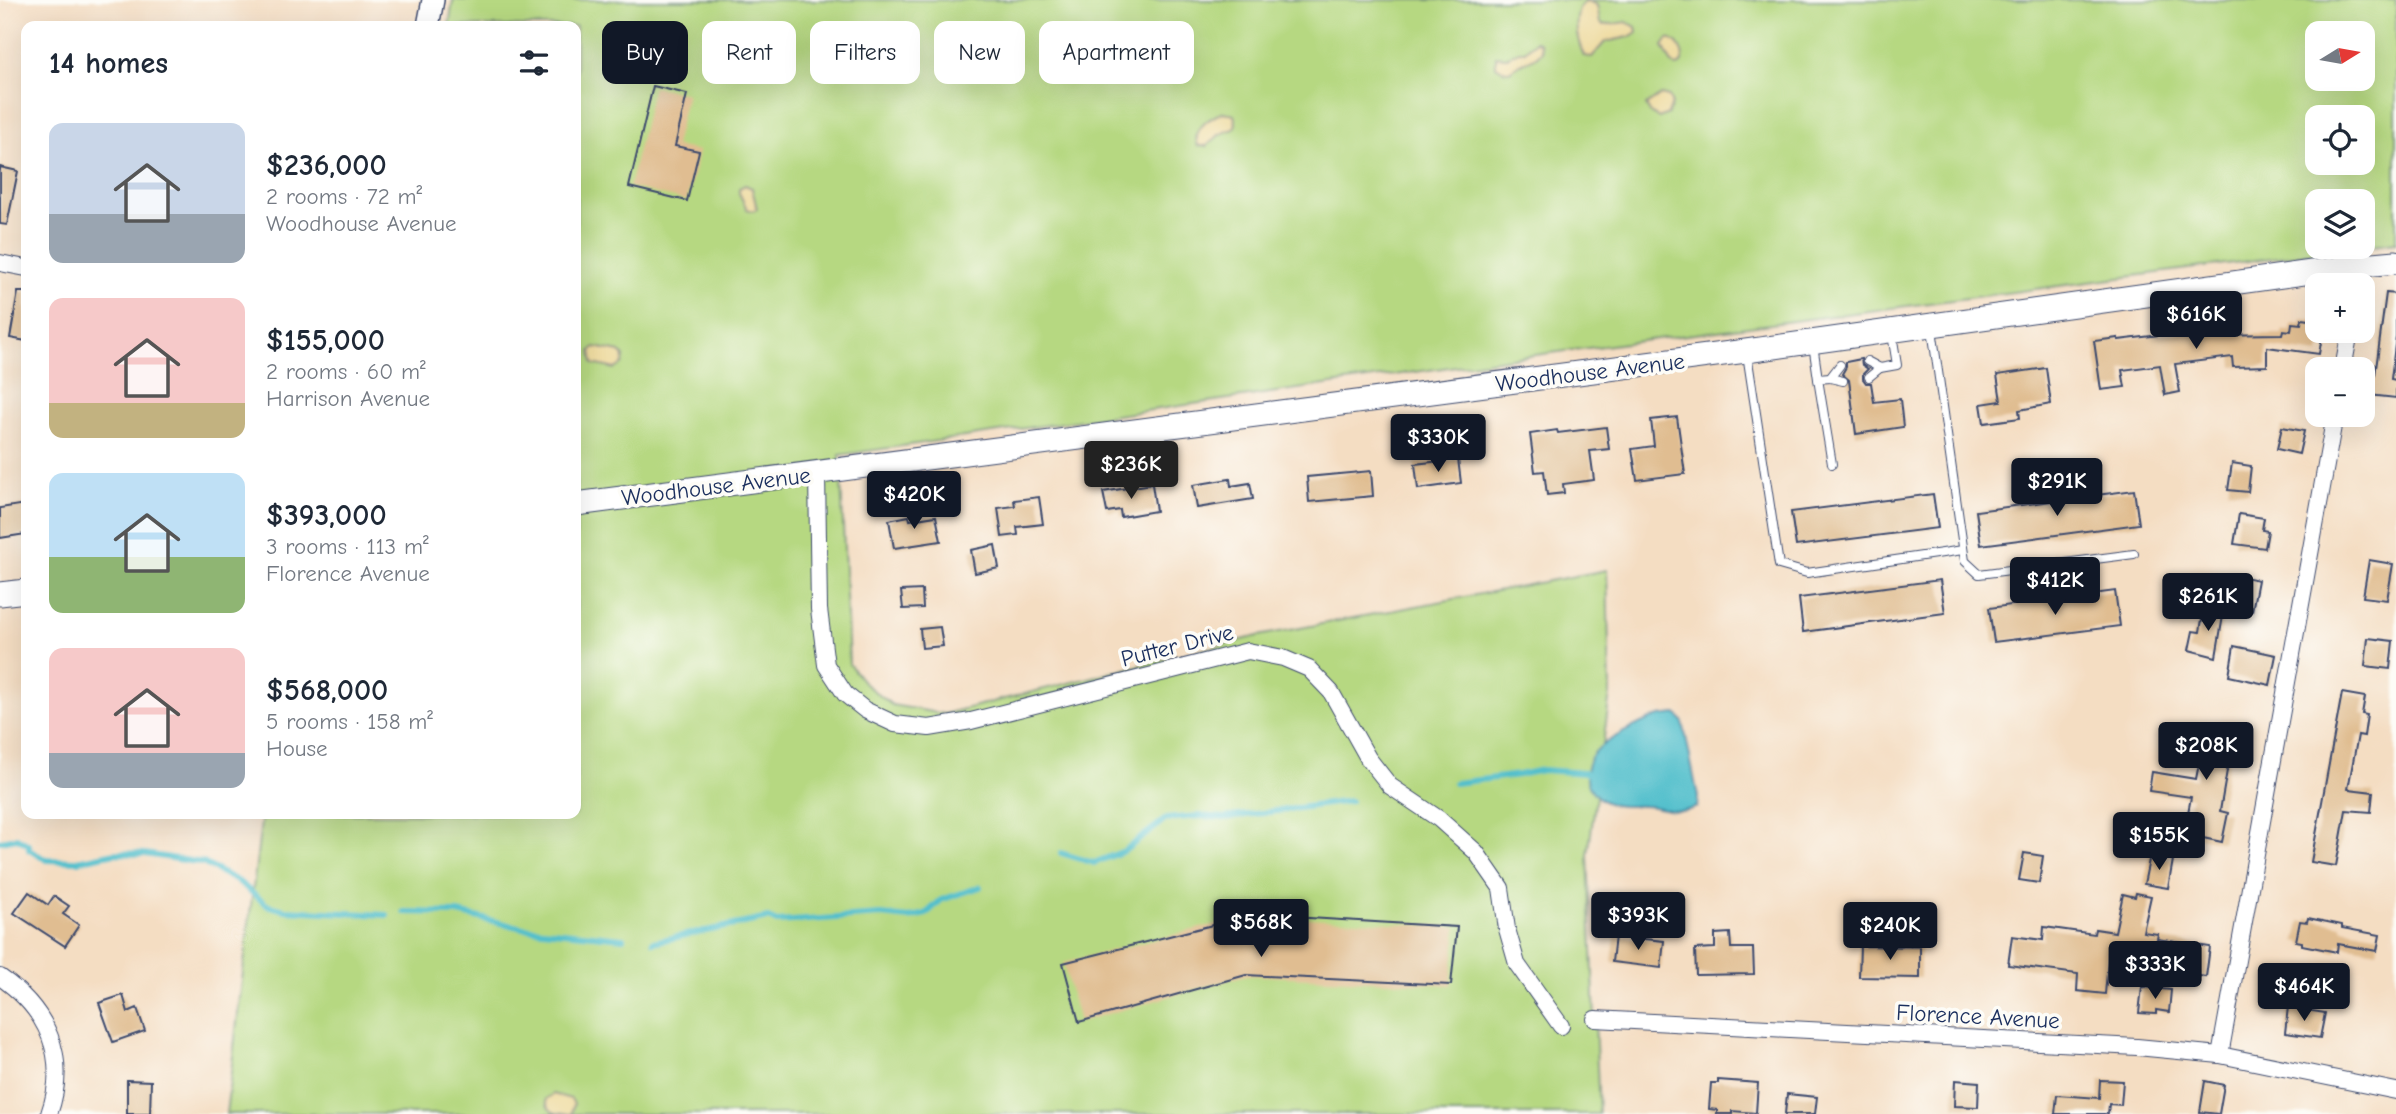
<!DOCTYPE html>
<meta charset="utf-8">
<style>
:root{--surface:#fff;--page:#f2f2f3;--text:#1f2937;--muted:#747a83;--accent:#111827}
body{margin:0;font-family:"Comic Neue",sans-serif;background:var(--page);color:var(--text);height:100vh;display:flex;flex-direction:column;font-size:26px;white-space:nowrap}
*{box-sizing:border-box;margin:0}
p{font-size:23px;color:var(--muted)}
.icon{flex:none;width:38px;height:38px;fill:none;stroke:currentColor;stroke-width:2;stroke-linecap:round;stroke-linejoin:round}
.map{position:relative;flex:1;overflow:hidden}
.drawer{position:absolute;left:21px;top:21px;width:560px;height:798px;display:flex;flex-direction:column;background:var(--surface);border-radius:14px;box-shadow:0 7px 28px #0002}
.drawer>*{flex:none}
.guide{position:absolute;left:602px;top:21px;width:665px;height:63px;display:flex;gap:14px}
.needle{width:46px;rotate:79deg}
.fabs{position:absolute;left:2305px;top:21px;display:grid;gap:14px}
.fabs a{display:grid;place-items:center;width:70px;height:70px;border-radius:14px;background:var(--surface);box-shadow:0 7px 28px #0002;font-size:35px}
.price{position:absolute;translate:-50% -60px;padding:0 16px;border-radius:7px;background:var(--accent);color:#fff;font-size:23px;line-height:46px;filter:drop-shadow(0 2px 4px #0008)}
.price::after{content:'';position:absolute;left:50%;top:42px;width:21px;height:16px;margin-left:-10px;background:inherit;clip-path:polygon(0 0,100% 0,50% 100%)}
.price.current{background:#222;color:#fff}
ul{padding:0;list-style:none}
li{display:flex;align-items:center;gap:21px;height:175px;padding:0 28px}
li span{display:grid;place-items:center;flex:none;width:196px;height:140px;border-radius:14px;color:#555}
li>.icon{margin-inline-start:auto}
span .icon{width:84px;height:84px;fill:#fffc;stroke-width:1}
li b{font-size:30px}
h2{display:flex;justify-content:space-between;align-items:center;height:84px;padding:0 28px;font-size:30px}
.tag{padding:0 24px;border-radius:14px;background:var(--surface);box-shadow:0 7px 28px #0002;font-size:24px;line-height:63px}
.tag.current{background:var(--accent);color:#fff}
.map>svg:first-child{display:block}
</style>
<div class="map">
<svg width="2396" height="1114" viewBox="0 0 2396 1114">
<rect width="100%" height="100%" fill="#fdfcf7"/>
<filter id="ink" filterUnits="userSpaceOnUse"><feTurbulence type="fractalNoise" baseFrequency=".0143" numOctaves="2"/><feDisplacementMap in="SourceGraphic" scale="14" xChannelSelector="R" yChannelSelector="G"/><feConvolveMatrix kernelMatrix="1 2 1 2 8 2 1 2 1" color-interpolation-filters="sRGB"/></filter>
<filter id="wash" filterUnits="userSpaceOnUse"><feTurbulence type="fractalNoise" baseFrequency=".00686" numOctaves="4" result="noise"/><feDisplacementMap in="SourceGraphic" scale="28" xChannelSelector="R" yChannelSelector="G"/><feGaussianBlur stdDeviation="1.57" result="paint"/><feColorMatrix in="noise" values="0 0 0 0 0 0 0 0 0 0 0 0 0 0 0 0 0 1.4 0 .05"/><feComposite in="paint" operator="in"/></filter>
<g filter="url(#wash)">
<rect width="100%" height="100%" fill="#f4ddc2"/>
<path fill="#b6d881" stroke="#688470" stroke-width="2" fill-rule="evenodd" d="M453,0H2396V242L2363,246L2362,201H2317V247H2354L1505,359L840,455L849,664L865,684L892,705L944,714L1258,636L1607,570L1610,693L1588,855L1599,1114H226L262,814H576V26H449ZM2317,33H2362V79H2317ZM2317,117H2362V163H2317Z"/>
<g fill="#eeda9e" stroke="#84847e" stroke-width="2">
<path d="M1588,1L1597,5L1600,23L1603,25L1627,22L1636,27L1637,32L1629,37L1605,42L1592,57L1584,56C1577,40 1573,21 1581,5Z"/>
<path d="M1668,39C1679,41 1687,56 1680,65L1676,66L1671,62L1663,46Z"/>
<path d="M1536,41L1540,43L1542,51C1535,60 1531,59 1522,63C1510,69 1511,76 1496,66V56L1507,57L1519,51H1525Z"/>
<path d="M1661,95L1669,97L1672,104L1668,114L1659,118L1651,114L1646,105Z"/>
<path d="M1224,112L1234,115L1236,123L1234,129L1220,134L1207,146H1198C1191,129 1210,117 1224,112Z"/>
<path d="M745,185L752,188L757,209L753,211L747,209L739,193V188Z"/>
<path d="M595,347L620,352L624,356L623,364L615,369L593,364L591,351Z"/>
<path d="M553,1094L571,1099L574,1104L571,1114C557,1114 547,1114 546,1099Z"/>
</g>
<path fill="#52bfcc" stroke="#367795" stroke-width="2" d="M1677,714L1683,722L1698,797L1697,807C1676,816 1665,807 1644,806C1633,805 1622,808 1611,804C1585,796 1578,767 1598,749C1607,740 1643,721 1656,717C1662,715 1670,715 1677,714Z"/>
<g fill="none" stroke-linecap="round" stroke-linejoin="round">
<g stroke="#52bfcc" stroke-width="6">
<path d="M1455,783L1519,775L1542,770L1586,773"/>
<path d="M0,841L17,838L29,845V850L47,860L77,861L115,853L145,854L203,863L239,882L267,905L285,910L387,915"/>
<path d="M1061,853L1094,863L1124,851L1166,819L1199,816L1224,818L1350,801"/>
<path d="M404,912L458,913L523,928L623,938"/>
<path d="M653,942L768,918L777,922L881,915L909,918L926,914L941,900L980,887"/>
</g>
</g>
<g id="blocks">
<g fill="#e0bd91">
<path d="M644,23L672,30L662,74L634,67Z"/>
<path d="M653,86L687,94L675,146L699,151L687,201L629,187Z"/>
<path d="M0,167L18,171L7,225L0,224Z"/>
<path d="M18,292H26V341L10,338Z"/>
<path d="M2386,293L2396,294V336L2391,379L2396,380V398L2369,395L2371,374L2375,375L2377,361Z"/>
<path d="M2302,319L2317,321V331H2323L2319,354L2267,347V366L2233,367L2232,357L2175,364L2180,392L2165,395L2160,365L2122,370L2125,387L2101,390L2094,341L2118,338V340L2185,332L2184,325L2209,322L2211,335L2282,334L2283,330L2291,331L2292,323L2301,324Z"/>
<path d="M1861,359L1862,365L1868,369L1863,374V379L1866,383H1871L1874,402L1900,399L1903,427L1856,434L1849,380L1842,374L1846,367V362Z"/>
<path d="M2046,368L2051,404L2019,410L2020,418L1984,423L1981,404L2001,401L1997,375Z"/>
<path d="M1677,417L1685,474L1637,480L1632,449L1654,446L1651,420Z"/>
<path d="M1606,427L1609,449L1590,451L1594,480L1563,484L1564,493L1547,495L1544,471L1535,472L1530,434L1557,430L1558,433Z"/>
<path d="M2282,427L2304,431L2299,454L2277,449Z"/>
<path d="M1458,459L1461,483L1418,489L1415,464Z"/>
<path d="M2232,463L2251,466L2248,492L2228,490Z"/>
<path d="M1371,471L1373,496L1309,502L1307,477Z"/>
<path d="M1230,479L1231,486L1250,483L1253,499L1197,508L1193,485Z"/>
<path d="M1152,484L1156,511L1121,517L1120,510L1107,512L1103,492Z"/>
<path d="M2134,490L2139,524L1981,545L1976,511Z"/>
<path d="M1933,494L1938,528L1796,546L1791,512Z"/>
<path d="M1039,497L1043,524L1017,527L1018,535L1002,537L998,508L1015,506L1014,500Z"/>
<path d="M26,504V534L0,538V508Z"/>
<path d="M2239,514L2264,518L2262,530L2268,531L2265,548L2234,544Z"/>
<path d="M909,516L910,520L936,516L941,541L894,548L889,520Z"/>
<path d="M995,545L999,568L975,573L971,550Z"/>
<path d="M2369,560L2393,564L2387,600L2363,597Z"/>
<path d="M2236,575L2258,580L2252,611L2229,606Z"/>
<path d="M1940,580L1945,613L1803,632L1799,598Z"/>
<path d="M922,590L923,608L903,609L901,591Z"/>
<path d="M2115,591L2120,626L1994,642L1989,608Z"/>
<path d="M2204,606L2224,610L2216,657L2189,650L2193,631L2200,632Z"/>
<path d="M940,627L943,646L922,648L920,629Z"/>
<path d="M2368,638L2393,641L2390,669L2365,666Z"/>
<path d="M2234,646L2276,655L2270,685L2229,676Z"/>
<path d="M2342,693L2365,697L2362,714L2367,715L2364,736L2358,735L2348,789L2373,792L2371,812L2346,810L2336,866L2311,862Z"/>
<path d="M2209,724L2244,729L2243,738H2247L2245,756L2230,753L2220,811L2228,813L2222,842L2184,834L2191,797L2149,791L2152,772L2196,779L2206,728L2208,729Z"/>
<path d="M2024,853L2043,856L2039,883L2019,880Z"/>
<path d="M2150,855L2173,860L2168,888L2144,884Z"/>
<path d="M29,892L48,905L54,896L69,906L63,914L79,925L65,946L14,913Z"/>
<path d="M2136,893L2151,896L2143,932L2158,934L2157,939L2210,947L2206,977L2172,972L2174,958L2113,949L2109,950L2105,994L2077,991L2078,974L2008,965L2012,936L2043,940L2044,927L2094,934L2095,929L2115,932L2123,894L2135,897Z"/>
<path d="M1276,916L1457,927L1451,985L1246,975L1079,1022L1063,963L1240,918Z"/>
<path d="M2308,918L2342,925V928L2380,935L2377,951L2338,944L2337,952L2302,945V942L2296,941L2300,921L2307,922Z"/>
<path d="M1730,933L1731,948H1753L1754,974L1696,975L1695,949L1715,948V934Z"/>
<path d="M1615,936L1664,941L1661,968L1612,962Z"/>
<path d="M1860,946L1920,947V978L1859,977Z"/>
<path d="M2142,987L2171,990L2169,1012L2156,1010V1014L2139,1013Z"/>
<path d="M123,995L128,1012L137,1008L145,1031L113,1042L99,1003Z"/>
<path d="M2288,1007L2325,1013L2320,1038L2285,1033Z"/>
<path d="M127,1080L151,1081L150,1114H127Z"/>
<path d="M1718,1080L1758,1083L1756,1113L1732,1111V1114H1717V1110L1709,1109L1711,1083H1718Z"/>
<path d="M1955,1080L1979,1082L1978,1107L1954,1106Z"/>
<path d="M2100,1080L2123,1081L2121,1105L2109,1104L2108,1114H2055L2057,1095L2099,1098Z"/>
<path d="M2205,1081L2224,1085L2219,1114L2200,1112Z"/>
<path d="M1787,1094L1817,1097L1815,1114H1785Z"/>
</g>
</g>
</g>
<g filter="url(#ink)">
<use href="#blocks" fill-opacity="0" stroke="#3c496d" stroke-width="2"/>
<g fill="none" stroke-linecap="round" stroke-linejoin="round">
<defs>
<g id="service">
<path d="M1932,329L1965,561L1979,574L2134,554"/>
<path d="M1813,344L1818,379"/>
<path d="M1747,354L1779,565L1807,573L1963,550"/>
<path d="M1867,361L1880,368L1897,365L1892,334"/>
<path d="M1869,377L1880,368"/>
<path d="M1830,378L1843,381"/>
<path d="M1832,464L1818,379L1830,378L1840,365"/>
</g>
<g id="minor">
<path d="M0,263L26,268"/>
<path d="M2358,285L2362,265"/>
<path d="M2343,369L2350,331"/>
<path d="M817,473L819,609L826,665L845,694L865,710L895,724L929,728L971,721L1248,651L1283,658L1309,669L1331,692L1368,758L1390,786L1439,819L1476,852L1501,888L1507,929L1517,964L1561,1026"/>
<path d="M0,977C48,1010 69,1058 49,1114"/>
<path d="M1595,1019L2137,1047L2220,1055L2396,1091"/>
<path d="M2220,1055L2335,415"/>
</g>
<path id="tertiary" d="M428,26L433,0"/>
<g id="secondary">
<path d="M576,504L1746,351L2362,265L2396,262"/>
<path d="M0,594L26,591"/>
</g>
</defs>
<use href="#service" stroke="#3c496d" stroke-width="10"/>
<use href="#minor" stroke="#3c496d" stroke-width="18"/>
<use href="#tertiary" stroke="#3c496d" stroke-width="24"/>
<use href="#secondary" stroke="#3c496d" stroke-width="25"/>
<use href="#service" stroke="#fff" stroke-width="8"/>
<use href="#minor" stroke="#fff" stroke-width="16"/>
<use href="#tertiary" stroke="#fff" stroke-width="21"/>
<use href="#secondary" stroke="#fff" stroke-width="23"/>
</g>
</g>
<g text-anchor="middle" stroke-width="7" stroke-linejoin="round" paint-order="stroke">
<g font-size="23" fill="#1b2f5e" stroke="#fdfcf7">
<text transform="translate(1590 372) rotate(-7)" y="8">Woodhouse Avenue</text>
<text transform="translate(716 486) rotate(-7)" y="8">Woodhouse Avenue</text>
<text transform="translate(1177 645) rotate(-14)" y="8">Putter Drive</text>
<text transform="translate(1978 1016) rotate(3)" y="8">Florence Avenue</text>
</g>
</g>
</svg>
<div class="fabs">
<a><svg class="needle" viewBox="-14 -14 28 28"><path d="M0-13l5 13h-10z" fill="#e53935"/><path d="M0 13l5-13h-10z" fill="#747a83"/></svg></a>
<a><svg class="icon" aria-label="locate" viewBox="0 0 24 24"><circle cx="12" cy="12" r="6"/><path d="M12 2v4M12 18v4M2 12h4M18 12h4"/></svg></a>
<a><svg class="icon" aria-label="layers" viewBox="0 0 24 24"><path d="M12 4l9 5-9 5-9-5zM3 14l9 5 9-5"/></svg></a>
<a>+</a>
<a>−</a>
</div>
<b class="price" style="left:2196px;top:351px">$616K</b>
<b class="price" style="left:1438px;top:474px">$330K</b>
<b class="price current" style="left:1131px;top:501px">$236K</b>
<b class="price" style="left:2057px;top:518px">$291K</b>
<b class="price" style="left:914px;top:531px">$420K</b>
<b class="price" style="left:2055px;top:617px">$412K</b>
<b class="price" style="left:2208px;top:633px">$261K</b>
<b class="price" style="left:2206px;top:782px">$208K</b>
<b class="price" style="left:2159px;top:872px">$155K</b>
<b class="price" style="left:1638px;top:952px">$393K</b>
<b class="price" style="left:1261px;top:959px">$568K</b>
<b class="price" style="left:1890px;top:962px">$240K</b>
<b class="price" style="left:2155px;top:1001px">$333K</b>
<b class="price" style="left:2304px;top:1023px">$464K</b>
<div class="guide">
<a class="tag current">Buy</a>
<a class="tag">Rent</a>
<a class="tag">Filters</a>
<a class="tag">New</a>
<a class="tag">Apartment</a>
</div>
<section class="drawer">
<h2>14 homes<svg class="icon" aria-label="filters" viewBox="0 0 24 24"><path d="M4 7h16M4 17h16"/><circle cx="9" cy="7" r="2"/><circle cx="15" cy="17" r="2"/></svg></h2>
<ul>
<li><span style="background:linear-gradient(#c9d6e8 65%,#9aa5b1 0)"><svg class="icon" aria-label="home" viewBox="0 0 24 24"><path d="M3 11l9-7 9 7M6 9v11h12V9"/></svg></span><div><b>$236,000</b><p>2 rooms · 72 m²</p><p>Woodhouse Avenue</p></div></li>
<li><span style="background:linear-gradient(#f6c9c9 75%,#c2b280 0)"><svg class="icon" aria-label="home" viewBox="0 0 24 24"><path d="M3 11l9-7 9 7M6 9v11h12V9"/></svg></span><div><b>$155,000</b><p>2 rooms · 60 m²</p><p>Harrison Avenue</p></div></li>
<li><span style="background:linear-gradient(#bfe0f5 60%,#8fb573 0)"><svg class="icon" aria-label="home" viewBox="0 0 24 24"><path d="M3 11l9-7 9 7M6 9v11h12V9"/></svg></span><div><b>$393,000</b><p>3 rooms · 113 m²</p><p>Florence Avenue</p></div></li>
<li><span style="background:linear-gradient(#f6c9c9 75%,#9aa5b1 0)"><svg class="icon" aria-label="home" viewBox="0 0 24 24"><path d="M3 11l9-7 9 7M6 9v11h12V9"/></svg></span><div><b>$568,000</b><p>5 rooms · 158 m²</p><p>House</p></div></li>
</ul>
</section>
</div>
